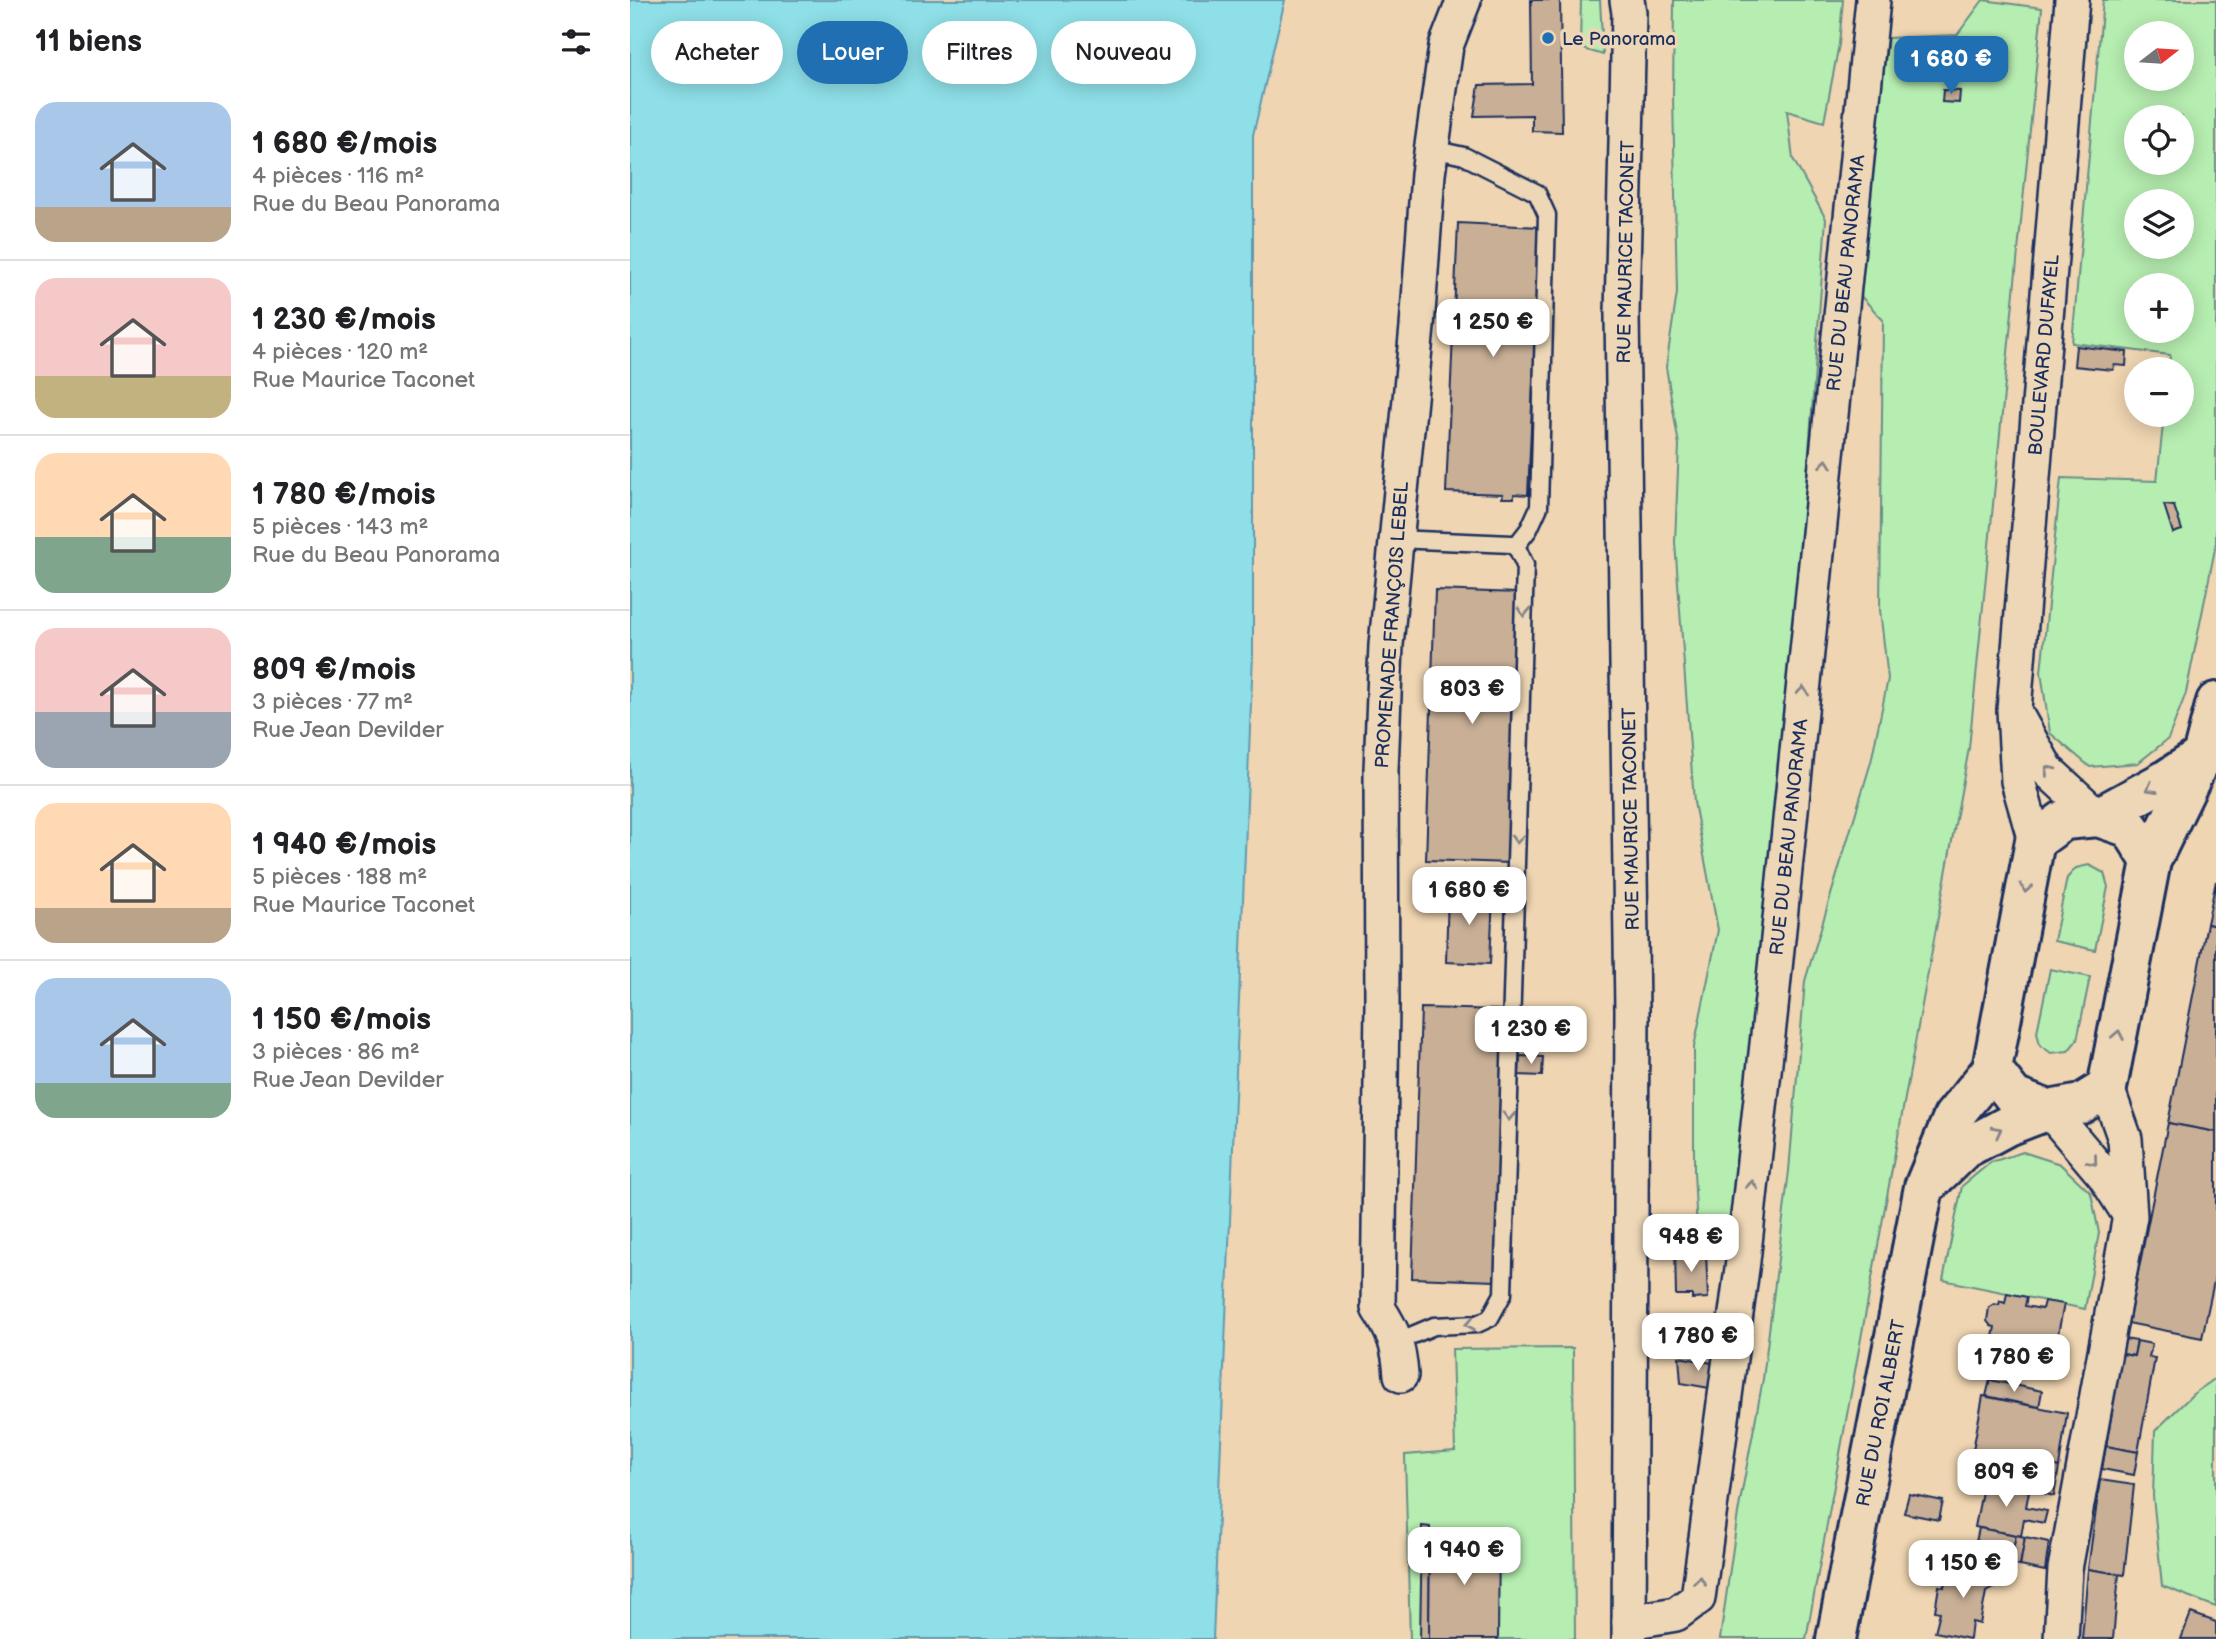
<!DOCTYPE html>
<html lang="fr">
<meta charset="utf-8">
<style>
:root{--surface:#fff;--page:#f6f6f6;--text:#202124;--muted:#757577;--line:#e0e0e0;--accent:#1f6fb2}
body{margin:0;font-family:"Balsamiq Sans",sans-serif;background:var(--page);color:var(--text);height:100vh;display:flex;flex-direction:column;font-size:26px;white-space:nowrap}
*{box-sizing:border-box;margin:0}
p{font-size:23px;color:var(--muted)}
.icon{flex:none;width:38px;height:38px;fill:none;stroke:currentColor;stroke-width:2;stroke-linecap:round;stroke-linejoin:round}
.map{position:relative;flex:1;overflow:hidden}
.panel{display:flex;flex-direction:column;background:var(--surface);width:630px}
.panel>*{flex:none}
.guide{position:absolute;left:21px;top:21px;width:665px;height:63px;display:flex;gap:14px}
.needle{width:46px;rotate:73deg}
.fabs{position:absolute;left:1494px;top:21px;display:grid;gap:14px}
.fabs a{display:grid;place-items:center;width:70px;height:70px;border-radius:50%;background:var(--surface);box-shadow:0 4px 18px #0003;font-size:35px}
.price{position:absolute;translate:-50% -60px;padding:0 16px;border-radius:14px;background:#fff;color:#222;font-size:23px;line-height:46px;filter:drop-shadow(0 2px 4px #0008)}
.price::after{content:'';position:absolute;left:50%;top:42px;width:21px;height:16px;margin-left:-10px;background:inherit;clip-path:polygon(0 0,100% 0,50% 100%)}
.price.selected{background:var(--accent);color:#fff}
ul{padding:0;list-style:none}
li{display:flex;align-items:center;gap:21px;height:175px;padding:0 35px}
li+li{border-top:2px solid var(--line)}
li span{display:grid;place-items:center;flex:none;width:196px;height:140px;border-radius:21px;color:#555}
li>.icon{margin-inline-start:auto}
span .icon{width:84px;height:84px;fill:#fffc;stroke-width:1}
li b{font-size:30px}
h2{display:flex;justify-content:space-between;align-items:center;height:84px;padding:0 35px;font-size:30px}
.tag{padding:0 24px;border-radius:32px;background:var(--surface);box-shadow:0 4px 18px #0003;font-size:24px;line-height:63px}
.tag.selected{background:var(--accent);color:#fff}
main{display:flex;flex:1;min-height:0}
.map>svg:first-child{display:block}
</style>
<main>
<section class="panel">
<h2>11 biens<svg class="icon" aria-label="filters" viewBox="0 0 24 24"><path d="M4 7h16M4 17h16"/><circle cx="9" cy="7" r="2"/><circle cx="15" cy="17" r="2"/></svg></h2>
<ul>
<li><span style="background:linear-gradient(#a9c7e8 75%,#b9a48a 0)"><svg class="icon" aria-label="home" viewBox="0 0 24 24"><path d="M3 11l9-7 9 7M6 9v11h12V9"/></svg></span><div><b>1 680 €/mois</b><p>4 pièces · 116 m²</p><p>Rue du Beau Panorama</p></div></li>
<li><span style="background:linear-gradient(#f6c9c9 70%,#c2b280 0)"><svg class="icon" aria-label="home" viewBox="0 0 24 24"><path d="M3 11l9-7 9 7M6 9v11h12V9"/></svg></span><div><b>1 230 €/mois</b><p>4 pièces · 120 m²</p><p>Rue Maurice Taconet</p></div></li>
<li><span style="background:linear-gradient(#ffd9b3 60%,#7fa58c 0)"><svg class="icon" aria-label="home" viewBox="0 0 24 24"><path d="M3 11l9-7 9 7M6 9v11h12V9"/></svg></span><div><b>1 780 €/mois</b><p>5 pièces · 143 m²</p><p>Rue du Beau Panorama</p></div></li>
<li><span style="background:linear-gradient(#f6c9c9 60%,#9aa5b1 0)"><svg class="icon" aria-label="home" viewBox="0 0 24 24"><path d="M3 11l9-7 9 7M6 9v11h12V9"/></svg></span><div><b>809 €/mois</b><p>3 pièces · 77 m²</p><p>Rue Jean Devilder</p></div></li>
<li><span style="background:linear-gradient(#ffd9b3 75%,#b9a48a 0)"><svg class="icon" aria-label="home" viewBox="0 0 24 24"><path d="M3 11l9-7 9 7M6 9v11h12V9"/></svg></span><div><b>1 940 €/mois</b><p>5 pièces · 188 m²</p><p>Rue Maurice Taconet</p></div></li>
<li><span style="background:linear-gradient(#a9c7e8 75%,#7fa58c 0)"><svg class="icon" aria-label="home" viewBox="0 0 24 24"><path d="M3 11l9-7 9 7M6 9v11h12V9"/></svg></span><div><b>1 150 €/mois</b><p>3 pièces · 86 m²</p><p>Rue Jean Devilder</p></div></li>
</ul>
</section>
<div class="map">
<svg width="1586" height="1639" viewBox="0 0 1586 1639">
<rect width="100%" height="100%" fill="#efd5b1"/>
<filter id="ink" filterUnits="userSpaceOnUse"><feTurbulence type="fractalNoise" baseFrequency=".0143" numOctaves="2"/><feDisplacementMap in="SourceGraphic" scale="14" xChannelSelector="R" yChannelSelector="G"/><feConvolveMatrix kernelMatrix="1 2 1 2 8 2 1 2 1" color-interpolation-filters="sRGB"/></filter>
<g filter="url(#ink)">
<g fill="#b6edb0" stroke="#688e87" stroke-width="2" fill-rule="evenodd">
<path d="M951,0H970L973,55L950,48Z"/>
<path d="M1044,0H1213L1209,44L1194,122L1157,111L1163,159L1196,219L1161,697L1104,1229L1067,1231L1064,1172V1047L1088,930L1064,802L1045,542L1049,445L1036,367L1047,293L1043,96Z"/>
<path d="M1353,0L1412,8L1339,748L1176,1639H1090L1108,1513L1133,1379L1159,1171L1175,981L1241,762L1258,679L1250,610L1253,320L1225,290L1258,38L1327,35Z"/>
<path d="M1473,0H1586V544L1556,693L1538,739L1508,763L1460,767L1420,733L1411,672L1431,478L1527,481L1534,415H1552V369H1539L1540,355L1442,343ZM1507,33H1552V79H1507ZM1507,117H1552V163H1507ZM1507,201H1552V247H1507ZM1507,285H1552V331H1507Z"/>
<path d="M1459,865L1474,873L1478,887L1465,950L1424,941L1437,878L1446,868Z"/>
<path d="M1420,969L1460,977L1447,1040L1438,1051L1421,1053L1410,1045L1407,1032Z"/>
<path d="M1393,1152L1430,1164L1461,1193L1469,1233L1455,1309L1313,1280L1332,1186L1361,1162Z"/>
<path d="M943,1348L945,1639H780L775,1455L825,1451L822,1349Z"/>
<path d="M1586,1378V1607L1532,1586L1523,1496L1525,1431L1563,1394Z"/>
</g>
<path fill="#8edfe7" stroke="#6099b0" stroke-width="2" d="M0,0H655L623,135V654L583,1639H0Z"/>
<g fill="#c8af96" stroke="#1b2f5e" stroke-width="2">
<path d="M901,0H930L932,132L902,131V115L844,116L849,85L902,84Z"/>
<path d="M1313,90L1330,91L1329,103L1312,102Z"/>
<path d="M828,223L910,227L898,495L884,494V498H872L873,494L816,492Z"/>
<path d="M1446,346L1497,352L1496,366L1484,365L1483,370L1444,366Z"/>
<path d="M1534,505L1544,506L1552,530L1543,533Z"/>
<path d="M805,590L888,593L879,863L796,860Z"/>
<path d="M1586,881V926L1577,924Z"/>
<path d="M818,891L863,893L860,964L816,962Z"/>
<path d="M1577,924L1586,926V1132L1538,1123Z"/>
<path d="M791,1008L873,1010L865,1281L782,1278Z"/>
<path d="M890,1056L913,1057L912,1076L889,1075Z"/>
<path d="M1538,1123L1586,1132V1272L1572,1338L1498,1323Z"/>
<path d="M1045,1249L1076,1253L1078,1298L1062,1299V1295H1046Z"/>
<path d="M1377,1293L1397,1297L1395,1306L1412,1309L1414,1301L1434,1304L1427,1339L1415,1337L1414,1345L1419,1346L1418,1350L1417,1353L1412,1352L1408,1372L1385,1368L1386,1361L1359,1356L1365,1327L1361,1326L1357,1321L1359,1307L1364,1304L1369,1305L1370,1301L1375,1303Z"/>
<path d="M1494,1339L1507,1341L1504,1356L1492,1354Z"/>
<path d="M1507,1341L1522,1344L1519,1357L1525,1358L1508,1452L1476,1446L1492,1354L1504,1356Z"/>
<path d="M1049,1357L1088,1364L1085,1389L1051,1383Z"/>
<path d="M1360,1380L1412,1391L1409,1407L1356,1396Z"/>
<path d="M1353,1396L1437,1413L1429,1467L1343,1450Z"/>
<path d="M1476,1446L1508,1452L1504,1475L1472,1469Z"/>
<path d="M1353,1452L1363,1454L1359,1475L1349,1473Z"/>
<path d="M1363,1454L1401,1461L1395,1490L1358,1482Z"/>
<path d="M1401,1461L1410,1463L1404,1491L1395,1490Z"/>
<path d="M1410,1463L1429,1467L1424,1496L1404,1491Z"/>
<path d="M1470,1480L1504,1485L1494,1575L1458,1569Z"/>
<path d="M1354,1481L1399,1491L1396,1507L1417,1511L1414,1523L1394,1519L1391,1536L1345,1527Z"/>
<path d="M1279,1494L1313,1501L1309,1520L1274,1513Z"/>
<path d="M792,1526L800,1527L799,1639H790Z"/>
<path d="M1349,1528L1386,1535L1380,1564L1343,1556Z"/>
<path d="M800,1534L869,1535L868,1639H799Z"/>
<path d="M1386,1535L1395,1537L1390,1566L1380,1564Z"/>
<path d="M1395,1537L1419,1542L1415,1571L1390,1566Z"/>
<path d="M1287,1545L1314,1550L1310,1570L1283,1565Z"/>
<path d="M1350,1566L1361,1568L1366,1575L1365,1587L1356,1592L1350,1624L1342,1622L1340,1639L1305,1632L1310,1612L1305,1611L1309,1586L1314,1587L1318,1567L1342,1572Z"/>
<path d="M1458,1569L1489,1574L1483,1639H1452Z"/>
<path d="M1561,1613L1586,1622V1639H1551Z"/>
</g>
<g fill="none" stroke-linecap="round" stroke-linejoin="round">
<defs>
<g id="service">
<path d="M802,149L834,156L907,193L917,215L909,507L899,529L885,547"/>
<path d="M765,539L882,544L888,550L895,565L873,1294L860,1318L847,1324L804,1326L766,1342"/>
</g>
<g id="minor">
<path d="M997,0L999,13L992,314L1002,1011L999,1639"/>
<path d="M1388,718L1417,770L1468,817"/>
<path d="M1405,841L1388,781L1384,710L1442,0"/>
<path d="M1419,1110L1474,1175L1497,1211"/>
<path d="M771,1375C769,1347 764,1332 748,1308L752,1003L751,770L756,645L787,327L798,174L816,46L834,0"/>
<path d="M999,1622L1046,1614L1068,1598L1113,1261L1141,1008L1243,0"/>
<path d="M1431,1639L1435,1569L1500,1216L1495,1139L1477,1088"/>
</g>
<g id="tertiary">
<path d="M1468,817L1534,781L1572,756"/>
<path d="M1521,861L1500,828L1468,817L1434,820L1405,841L1362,1069L1384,1097L1419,1110L1451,1104L1477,1088L1521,861L1572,756L1586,702"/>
<path d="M1301,1181L1334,1149L1377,1126L1419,1110"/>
<path d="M1206,1639L1294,1187L1323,1117L1362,1069"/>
</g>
</defs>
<use href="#service" stroke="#1b2f5e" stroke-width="21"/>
<use href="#minor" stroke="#1b2f5e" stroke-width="38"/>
<use href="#tertiary" stroke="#1b2f5e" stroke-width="44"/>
<use href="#service" stroke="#edd7b6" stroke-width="16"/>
<use href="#minor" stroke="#edd7b6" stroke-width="33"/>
<use href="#tertiary" stroke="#edd7b6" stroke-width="38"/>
</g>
<defs><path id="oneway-chevron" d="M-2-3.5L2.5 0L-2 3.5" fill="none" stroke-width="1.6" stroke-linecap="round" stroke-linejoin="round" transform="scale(1.75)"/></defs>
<g stroke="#84838a">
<use href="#oneway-chevron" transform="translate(1196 464) rotate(-84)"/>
<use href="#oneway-chevron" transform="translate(894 612) rotate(92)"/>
<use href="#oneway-chevron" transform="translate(1173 691) rotate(-84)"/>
<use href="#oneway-chevron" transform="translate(1419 770) rotate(-129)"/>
<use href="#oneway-chevron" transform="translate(1521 788) rotate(151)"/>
<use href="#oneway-chevron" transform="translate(887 839) rotate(92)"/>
<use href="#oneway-chevron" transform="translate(1396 888) rotate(100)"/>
<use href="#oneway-chevron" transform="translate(1488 1035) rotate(-79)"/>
<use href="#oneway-chevron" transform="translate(879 1116) rotate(92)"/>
<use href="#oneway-chevron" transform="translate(1367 1131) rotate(-28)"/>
<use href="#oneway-chevron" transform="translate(1463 1161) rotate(50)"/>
<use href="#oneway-chevron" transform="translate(1122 1185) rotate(-84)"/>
<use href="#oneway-chevron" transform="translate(840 1324) rotate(171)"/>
<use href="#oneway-chevron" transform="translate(1070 1581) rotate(-82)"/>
</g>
</g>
<circle fill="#1f6fb2" stroke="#edd7b6" stroke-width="2.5" cx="918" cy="38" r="7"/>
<g text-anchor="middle" stroke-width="7" stroke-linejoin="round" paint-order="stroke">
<g font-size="19" fill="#1b2f5e" stroke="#edd7b6" text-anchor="start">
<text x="932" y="45">Le Panorama</text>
</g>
<g font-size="19" fill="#1b2f5e" stroke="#edd7b6">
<text transform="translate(995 252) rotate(-89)" y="7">RUE MAURICE TACONET</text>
<text transform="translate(1215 273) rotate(-84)" y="7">RUE DU BEAU PANORAMA</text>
<text transform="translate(1413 355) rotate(-85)" y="7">BOULEVARD DUFAYEL</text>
<text transform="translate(761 625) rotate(-86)" y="7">PROMENADE FRANÇOIS LEBEL</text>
<text transform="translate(1000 819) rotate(-91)" y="7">RUE MAURICE TACONET</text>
<text transform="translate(1158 837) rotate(-84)" y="7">RUE DU BEAU PANORAMA</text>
<text transform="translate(1250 1413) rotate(-79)" y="7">RUE DU ROI ALBERT</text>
</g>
</g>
</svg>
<div class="fabs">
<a><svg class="needle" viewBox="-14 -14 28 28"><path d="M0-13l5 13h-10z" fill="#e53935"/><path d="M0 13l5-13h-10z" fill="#757577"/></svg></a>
<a><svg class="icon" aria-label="locate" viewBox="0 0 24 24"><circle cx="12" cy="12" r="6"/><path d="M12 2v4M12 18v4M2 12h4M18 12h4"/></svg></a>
<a><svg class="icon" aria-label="layers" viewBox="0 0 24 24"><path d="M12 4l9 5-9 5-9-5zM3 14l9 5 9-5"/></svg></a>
<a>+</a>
<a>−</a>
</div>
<b class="price selected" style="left:1321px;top:96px">1 680 €</b>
<b class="price" style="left:863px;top:359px">1 250 €</b>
<b class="price" style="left:842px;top:726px">803 €</b>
<b class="price" style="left:839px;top:927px">1 680 €</b>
<b class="price" style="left:901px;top:1066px">1 230 €</b>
<b class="price" style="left:1061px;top:1274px">948 €</b>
<b class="price" style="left:1068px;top:1373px">1 780 €</b>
<b class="price" style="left:1384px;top:1394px">1 780 €</b>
<b class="price" style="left:1376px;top:1509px">809 €</b>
<b class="price" style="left:834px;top:1587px">1 940 €</b>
<b class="price" style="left:1333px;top:1600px">1 150 €</b>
<div class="guide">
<a class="tag">Acheter</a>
<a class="tag selected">Louer</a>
<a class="tag">Filtres</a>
<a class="tag">Nouveau</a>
</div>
</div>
</main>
